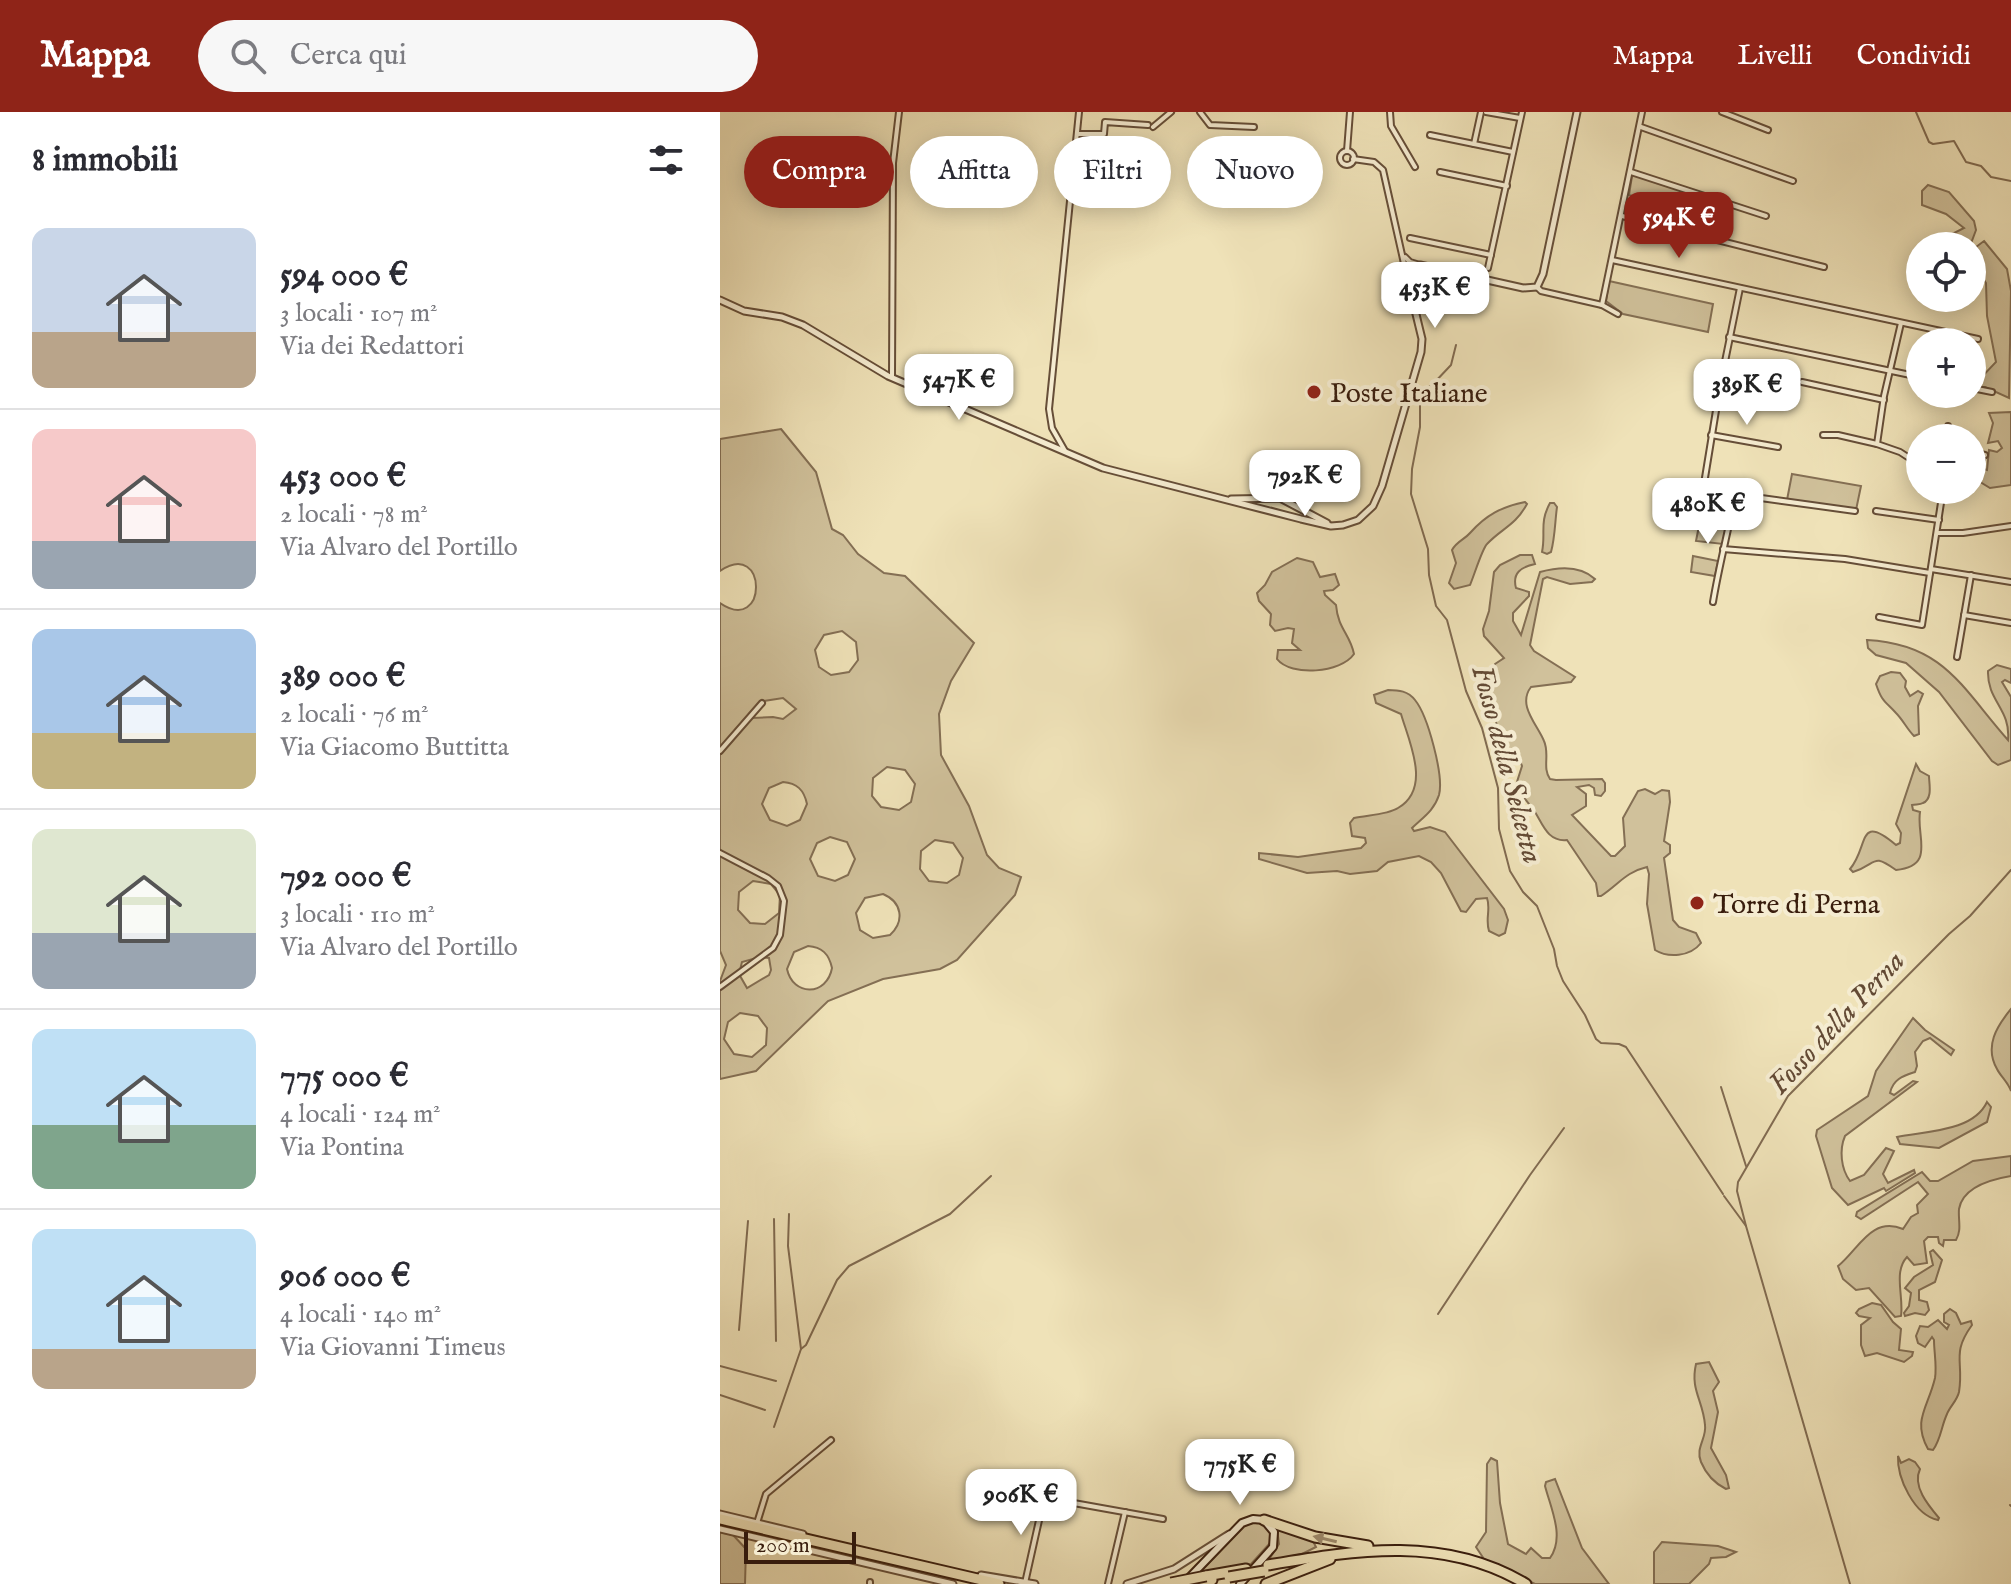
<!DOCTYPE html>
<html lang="it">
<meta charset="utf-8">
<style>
:root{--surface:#fff;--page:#f7f7f7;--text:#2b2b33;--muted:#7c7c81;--line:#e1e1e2;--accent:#8f2418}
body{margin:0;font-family:"IM FELL English",serif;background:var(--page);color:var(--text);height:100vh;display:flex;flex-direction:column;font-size:30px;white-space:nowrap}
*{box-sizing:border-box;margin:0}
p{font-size:26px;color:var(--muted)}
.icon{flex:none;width:44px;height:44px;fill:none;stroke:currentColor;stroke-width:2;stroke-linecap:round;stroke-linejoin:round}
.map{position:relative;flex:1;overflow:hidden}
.details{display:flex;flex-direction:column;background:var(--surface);width:720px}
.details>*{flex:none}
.hud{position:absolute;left:24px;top:24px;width:760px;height:72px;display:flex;gap:16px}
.buttons{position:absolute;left:1186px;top:120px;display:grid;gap:16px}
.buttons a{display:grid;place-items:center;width:80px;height:80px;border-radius:50%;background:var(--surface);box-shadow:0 4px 20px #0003;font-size:40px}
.scale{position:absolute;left:24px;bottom:20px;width:112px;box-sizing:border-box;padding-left:8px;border:4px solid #391d0d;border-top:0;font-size:22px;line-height:28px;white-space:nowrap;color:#391d0d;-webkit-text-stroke:6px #f5ecd1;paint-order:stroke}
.price{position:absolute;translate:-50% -68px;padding:0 18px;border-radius:16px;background:#fff;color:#222;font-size:26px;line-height:52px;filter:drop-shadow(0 2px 4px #0008)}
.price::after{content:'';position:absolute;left:50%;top:48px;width:24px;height:18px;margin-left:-12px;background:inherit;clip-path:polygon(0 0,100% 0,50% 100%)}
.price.current{background:var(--accent);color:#fff}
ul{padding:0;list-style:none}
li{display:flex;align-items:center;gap:24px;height:200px;padding:0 32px}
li+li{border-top:2px solid var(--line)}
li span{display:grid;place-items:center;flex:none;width:224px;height:160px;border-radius:16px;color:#555}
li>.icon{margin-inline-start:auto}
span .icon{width:96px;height:96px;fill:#fffc;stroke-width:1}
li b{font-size:34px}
h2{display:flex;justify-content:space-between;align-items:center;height:96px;padding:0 32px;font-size:34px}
.tag{padding:0 28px;border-radius:36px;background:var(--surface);box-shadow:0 4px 20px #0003;font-size:28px;line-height:72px}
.tag.current{background:var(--accent);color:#fff}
header{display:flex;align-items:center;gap:48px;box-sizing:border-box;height:112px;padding:0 40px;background:var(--accent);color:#fff}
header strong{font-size:38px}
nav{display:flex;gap:44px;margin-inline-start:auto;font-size:28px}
.search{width:560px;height:72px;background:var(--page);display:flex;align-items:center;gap:20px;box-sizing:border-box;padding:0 28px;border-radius:44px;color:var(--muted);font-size:30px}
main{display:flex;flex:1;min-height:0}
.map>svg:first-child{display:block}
</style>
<header>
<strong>Mappa</strong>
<div class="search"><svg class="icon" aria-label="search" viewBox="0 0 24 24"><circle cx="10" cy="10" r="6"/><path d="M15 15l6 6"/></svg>Cerca qui</div>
<nav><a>Mappa</a><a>Livelli</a><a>Condividi</a></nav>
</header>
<main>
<section class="details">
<h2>8 immobili<svg class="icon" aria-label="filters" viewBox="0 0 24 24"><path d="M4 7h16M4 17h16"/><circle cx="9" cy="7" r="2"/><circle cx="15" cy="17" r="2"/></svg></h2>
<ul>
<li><span style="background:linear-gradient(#c9d6e8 65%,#b9a48a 0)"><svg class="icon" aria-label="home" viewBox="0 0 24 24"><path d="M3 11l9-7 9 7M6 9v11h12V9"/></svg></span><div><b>594 000 €</b><p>3 locali · 107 m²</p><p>Via dei Redattori</p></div></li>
<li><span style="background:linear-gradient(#f6c9c9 70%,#9aa5b1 0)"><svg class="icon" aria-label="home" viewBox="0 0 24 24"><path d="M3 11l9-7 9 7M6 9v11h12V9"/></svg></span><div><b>453 000 €</b><p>2 locali · 78 m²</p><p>Via Alvaro del Portillo</p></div></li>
<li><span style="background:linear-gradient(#a9c7e8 65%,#c2b280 0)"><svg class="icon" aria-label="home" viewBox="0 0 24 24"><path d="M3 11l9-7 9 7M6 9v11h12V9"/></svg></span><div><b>389 000 €</b><p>2 locali · 76 m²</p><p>Via Giacomo Buttitta</p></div></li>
<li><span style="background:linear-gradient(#dfe7d0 65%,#9aa5b1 0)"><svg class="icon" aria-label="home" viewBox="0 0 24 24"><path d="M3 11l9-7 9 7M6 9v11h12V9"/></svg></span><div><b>792 000 €</b><p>3 locali · 110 m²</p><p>Via Alvaro del Portillo</p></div></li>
<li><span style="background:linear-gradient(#bfe0f5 60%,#7fa58c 0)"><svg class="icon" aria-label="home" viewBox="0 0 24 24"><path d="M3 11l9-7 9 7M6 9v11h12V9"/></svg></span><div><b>775 000 €</b><p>4 locali · 124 m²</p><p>Via Pontina</p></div></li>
<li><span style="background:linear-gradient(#bfe0f5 75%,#b9a48a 0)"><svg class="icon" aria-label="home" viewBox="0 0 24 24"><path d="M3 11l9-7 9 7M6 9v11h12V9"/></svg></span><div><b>906 000 €</b><p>4 locali · 140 m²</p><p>Via Giovanni Timeus</p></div></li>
</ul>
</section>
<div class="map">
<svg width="1291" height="1472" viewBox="0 0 1291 1472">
<rect width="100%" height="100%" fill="#efe2b8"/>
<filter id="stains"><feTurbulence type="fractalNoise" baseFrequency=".0025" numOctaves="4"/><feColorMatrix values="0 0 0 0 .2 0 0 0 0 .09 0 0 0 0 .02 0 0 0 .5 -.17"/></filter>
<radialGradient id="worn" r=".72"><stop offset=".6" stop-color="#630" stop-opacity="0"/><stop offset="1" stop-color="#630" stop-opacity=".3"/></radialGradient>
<g fill="#d0c19b" stroke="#846f54" stroke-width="2" fill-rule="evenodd">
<path d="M915,63L983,86L977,103L909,83L912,64Z"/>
<path d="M1208,73L1229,80L1254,109L1256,118L1250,134H1233L1229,126L1232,122L1244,116L1226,102L1202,93V79Z"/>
<path d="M1264,129L1287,157L1291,179L1289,286L1265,275H1257L1255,272L1276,250L1267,204L1266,171L1252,150L1256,135Z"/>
<path d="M889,169L993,192L988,220L903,202L886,189Z"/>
<path d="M1291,300V373L1270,376L1252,365V343L1265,345V348L1258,347L1256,355L1267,358L1269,338L1277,340L1282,336L1278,329L1268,331L1273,311L1269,301Z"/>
<path d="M61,317L96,360L112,417L123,423L138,442L164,461L185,464L254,531L231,569L219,602L221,643L249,694L267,743L279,756L301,765L295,783L237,848L220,857L163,867L108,889L36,959L0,967V869L6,853L0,839V491C48,524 48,426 0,459V327ZM122,519L136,530L138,548L129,560L111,563L99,555L95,538L104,523ZM63,586L76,597L63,607L53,605L33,606L44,589ZM167,655L185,658L195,672L191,690L179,698L161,695L152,684L153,666ZM63,670C77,671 84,678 87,692L80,708L67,714L50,708L42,692L49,676ZM110,725L127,730L135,747L128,763L115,769L98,764L90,747L97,731ZM215,728L233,731L243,746L239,763L227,771L209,769L200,757L201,739ZM33,769L51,772L60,783L59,801L45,812L30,811L18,798L19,780ZM163,782C182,790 185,809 170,823L153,826L140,818L136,801L145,786ZM88,834C102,835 109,842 112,856C107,884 73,885 67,857L74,840ZM40,845L49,846L51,858L49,863L27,876L19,862L22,850ZM20,901L38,904L47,916L46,933L32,945L14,942L4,927L8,910Z"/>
<path d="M1072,362L1141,374L1136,398L1067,388Z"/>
<path d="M805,390L807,392C795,414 782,416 767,432C762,437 754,464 750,473L734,477L729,471L736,451L732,438C737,429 744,428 750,421C766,403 781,395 805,390Z"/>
<path d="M830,391H834L837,395C835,409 835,426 831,440L827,442L822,440C826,421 819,411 830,391Z"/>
<path d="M981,404L1008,410L1003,432L976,429Z"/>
<path d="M800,443H812L815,452C801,455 792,461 796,476L809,480V484L793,501V509L801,523L820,460C838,455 860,453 875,467L872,470L850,472L827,465L823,467L810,533L814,539L855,565L851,570L811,575C797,593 817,612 824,629C830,642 822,656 830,667L836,668L882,667L885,671V679L881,684L875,683L874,676L869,673L857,675L866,682V694L852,703L891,744H895L905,734L903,706L918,679L925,677L935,682L942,678L949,679L950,690L944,729L950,733V741L944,746L953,808L959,815L976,821L981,831C970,845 948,846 935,838L927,792L929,762L927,755C906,760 900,771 881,784H878L876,771L847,728C828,730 823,713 815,700C808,690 801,683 796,673L802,654L799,646L792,654H787L783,648L771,583L775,552L784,546L764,524L763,517L769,499L774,460L780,453Z"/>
<path d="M973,444L998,449L995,464L971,460Z"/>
<path d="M577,446L593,450L600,465L615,462L619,473L613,478L604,479L605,483L616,493C618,517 630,522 634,542C621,561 571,565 557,547L558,538H580L572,531L574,517L568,516L555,519L550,513L551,502L539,489L537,481L545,473L552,460Z"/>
<path d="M1147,528C1224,532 1242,576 1288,628C1291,597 1267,589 1268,559L1277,553L1291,557V571L1285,568L1282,570L1291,585V648L1278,653L1272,649L1219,580L1186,551L1156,543L1148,536Z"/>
<path d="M1171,560L1180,561L1186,569L1185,575L1190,584L1198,579L1203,582L1198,594L1199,622L1194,624C1187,617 1183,608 1176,601C1165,589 1162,590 1156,572L1160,564Z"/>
<path d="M668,578C679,578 688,579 695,588C708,604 724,664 719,683C714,699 702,706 692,716L694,719L710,715L725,720L784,797L788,808L785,821L779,824L769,819C765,807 771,797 767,786L756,787L746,800L741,799L721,761L711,750L699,744L668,750L657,759L630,762L617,759L587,761L539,747V741L578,745L641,736L646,731L645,726L632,724L630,711L634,706C647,703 667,703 678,696C712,676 689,630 681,602L656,591L654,583Z"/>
<path d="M1196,652L1200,659L1209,664C1209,671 1213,687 1203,691C1200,693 1196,692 1192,693L1193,698L1200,700C1196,725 1216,754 1176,758C1151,740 1158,752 1133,760L1130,757C1149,735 1137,700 1176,733L1180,731L1181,721L1176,712Z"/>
<path d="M1291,897V979C1288,970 1281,965 1277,957C1264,934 1277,914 1291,897Z"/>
<path d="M1193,906L1205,918L1234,938L1231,943L1210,926L1203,929L1195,940L1197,954L1195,960C1183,964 1173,967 1170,981L1174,983L1193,969L1197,970L1125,1024C1119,1038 1121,1057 1130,1069L1144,1063L1166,1036L1174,1039L1163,1062L1168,1071L1194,1058L1195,1061L1166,1079L1164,1076L1128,1093L1112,1076L1096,1024L1097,1018L1148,984L1156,959Z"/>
<path d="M1267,990L1271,995L1267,1010L1219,1036L1180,1032L1177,1025C1205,1019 1253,1020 1267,990Z"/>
<path d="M1291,1044V1064C1273,1067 1243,1074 1239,1097C1238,1108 1242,1118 1236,1128H1224L1223,1134L1219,1131L1218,1125H1208L1204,1129L1207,1151L1194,1153L1187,1145C1173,1160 1184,1185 1181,1204L1175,1205L1149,1176L1136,1178L1123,1167L1118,1154C1139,1137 1151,1104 1183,1117L1191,1105L1198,1101L1197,1093L1208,1082L1198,1070L1141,1107L1136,1104L1137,1100L1202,1060L1210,1069H1218L1253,1049Z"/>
<path d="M1213,1138L1222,1148L1215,1170L1199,1178V1188L1207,1190L1209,1198L1205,1203L1195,1201L1185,1204L1184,1201L1189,1194L1191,1181L1185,1176L1194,1165L1213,1153L1210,1140Z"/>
<path d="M1152,1191L1161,1193L1173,1210L1181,1217L1179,1238L1193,1240L1192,1244L1184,1250L1157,1241L1145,1244L1141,1233V1213L1150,1206L1139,1204L1136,1201L1139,1197Z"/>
<path d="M1230,1197L1236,1201L1241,1212L1251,1209L1252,1213C1231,1242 1244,1249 1239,1280C1237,1289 1230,1294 1227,1302C1221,1315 1221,1327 1213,1338L1208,1337C1192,1308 1208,1296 1215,1266C1217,1254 1214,1240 1214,1228L1212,1225L1205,1235L1198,1231L1196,1224L1200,1214L1208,1215L1218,1208L1227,1217L1229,1213L1224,1210V1202Z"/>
<path d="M989,1250L999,1270L993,1279L998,1300L991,1336L1006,1363L1009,1376L1006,1377C994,1371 986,1362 981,1350C975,1336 987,1326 985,1313C983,1288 970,1278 976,1252Z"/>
<path d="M1178,1344L1181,1351L1189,1347L1195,1350L1200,1357C1192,1374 1208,1393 1219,1406L1218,1408C1194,1403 1177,1366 1178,1344Z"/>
<path d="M771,1346L777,1349L780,1391L788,1432L806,1442L811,1436L822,1446H830C845,1425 831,1397 825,1374L826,1370L835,1367L862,1436L889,1472H815L764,1447L756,1435L766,1420L767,1352Z"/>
<path d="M536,1409L550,1416L551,1430L531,1452L480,1460L526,1412Z"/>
<path d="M557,1416L593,1429L596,1435L582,1442L548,1449L559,1432Z"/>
<path d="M0,1420L13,1423L26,1437L25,1472H0Z"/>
<path d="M942,1430L998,1434L1016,1440L1006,1445L991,1446L989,1452L969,1472H934V1440Z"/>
</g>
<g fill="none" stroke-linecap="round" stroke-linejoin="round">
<g stroke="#816b51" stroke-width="2">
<path d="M1196,0L1209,30L1213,32L1234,29L1246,50L1261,54L1271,65L1291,69"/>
<path d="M736,233L731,253L713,272L700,281V315L692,357L691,382L708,437L709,463L716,494L727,508L746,579L762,616L778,676L779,717L790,759L803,780L817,794L834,837L837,854L843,869L865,903L876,927L881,931L899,932L906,935L1003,1082"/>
<path d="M1001,975L1026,1054"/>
<path d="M1004,1084L1026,1114L1130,1472"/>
<path d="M54,1107L56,1229"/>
<path d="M1026,1114L1017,1079L1018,1070L1068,984L1229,822L1250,804L1291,758"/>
<path d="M718,1202L810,1063L844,1016"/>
<path d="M19,1218L28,1109"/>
<path d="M81,1237L86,1233L117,1168L129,1154L230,1102L271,1064"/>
<path d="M0,1254L56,1269"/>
<path d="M0,1283L45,1298"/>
<path d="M54,1315L81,1237L68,1134L69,1102"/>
<path d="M1290,1393L1291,1394"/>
</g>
<defs>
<g id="minor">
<path d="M480,0L490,13L534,15"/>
<path d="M670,0L671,14L695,55"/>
<path d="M766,0L800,6"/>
<path d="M1002,0L1048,18"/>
<path d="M433,15L451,0"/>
<path d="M921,15L1073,69"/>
<path d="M357,22H384L385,10L428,13"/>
<path d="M710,23L793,40"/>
<path d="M754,32L761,0"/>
<path d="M627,39L630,0"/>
<circle cx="627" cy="46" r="7"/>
<path d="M633,47L654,50L663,58L687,165"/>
<path d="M720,60L787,74"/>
<path d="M911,60L1046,104"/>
<path d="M902,104L1104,155"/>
<path d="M690,126L771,143"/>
<path d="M685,145L690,150L700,153"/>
<path d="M892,148L1258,227"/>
<path d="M768,156L802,0"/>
<path d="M688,169L694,172L702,171"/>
<path d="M817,175L821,179L882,193L898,202"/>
<path d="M1020,176L1000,274L983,378L1135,399"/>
<path d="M882,193L922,0"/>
<path d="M1181,211L1164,284L1157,332L1180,340L1200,353"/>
<path d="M1009,225L1200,265"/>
<path d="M172,265L173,51L179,0"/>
<path d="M1082,270L1164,288"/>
<path d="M1000,274L1039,282"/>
<path d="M1252,276L1272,280"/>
<path d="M991,323L1058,335"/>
<path d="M1103,323H1118L1157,332"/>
<path d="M1226,326L1228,314"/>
<path d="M345,339L332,316L329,297L359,0"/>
<path d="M1252,340L1265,343"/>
<path d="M1156,399L1219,408"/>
<path d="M1217,421H1243L1291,414"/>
<path d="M1003,437L1125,447L1210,461"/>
<path d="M1211,457L1291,470"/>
<path d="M993,490C999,454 1008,420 1015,384"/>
<path d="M1244,503L1291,511"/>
<path d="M1159,505L1202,513L1223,378"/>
<path d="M1237,545L1251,463"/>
<path d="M0,639L42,591"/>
<path d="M0,741L48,766L58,774L64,789L60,823L53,836L0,875"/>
<path d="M309,1383L443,1407"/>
<path d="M37,1411L46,1382L111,1328"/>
<path d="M150,1470V1472"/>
<path d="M305,1471L324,1386"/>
<path d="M388,1472L405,1400"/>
</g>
<g id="tertiary">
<path d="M0,188L24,199L62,205L83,213L168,264L383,356L581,407L611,414L623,413L638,408L653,394L662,374L701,240L702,227L687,165L692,157L700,153L803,176L817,175L823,162L857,0"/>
<path d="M696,193L703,170L722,161"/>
<path d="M511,387L560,386L607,411"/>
<path d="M0,1402L83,1422"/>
<path d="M0,1417L233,1472"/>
<path d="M261,1463L315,1472"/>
<path d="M407,1472L454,1457L509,1422"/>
</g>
<path id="secondary" d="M468,1467L522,1411L533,1407L544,1408L554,1420L553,1435L520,1472"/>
<g id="trunk">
<path d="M0,1407L279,1472"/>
<path d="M544,1408L595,1425L648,1434"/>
<path d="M548,1453C637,1438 724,1423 806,1472"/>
<path d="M486,1464L526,1457"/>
<path d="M472,1472L492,1468"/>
<path d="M546,1472L610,1447"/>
</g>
</defs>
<use href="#minor" stroke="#664e38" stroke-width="8"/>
<use href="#tertiary" stroke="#664e38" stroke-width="9"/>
<use href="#secondary" stroke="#391d0d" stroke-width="10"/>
<use href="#trunk" stroke="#391d0d" stroke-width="13"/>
<use href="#minor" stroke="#f5ecd1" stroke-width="4"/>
<use href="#tertiary" stroke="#f5ecd1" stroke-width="5"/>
<use href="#secondary" stroke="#f5ecd1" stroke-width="6"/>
<use href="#trunk" stroke="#efe2b8" stroke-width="9"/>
<defs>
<g id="trunk-bridge">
<path d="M509,1465L544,1459"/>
<path d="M451,1471L486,1464"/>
</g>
</defs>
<use href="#trunk-bridge" stroke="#391d0d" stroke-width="13" stroke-linecap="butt"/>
<use href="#trunk-bridge" stroke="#efe2b8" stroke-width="9"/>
</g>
<defs><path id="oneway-solid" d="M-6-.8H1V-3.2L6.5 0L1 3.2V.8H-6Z" transform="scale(2)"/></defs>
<use fill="#9d896b" href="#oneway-solid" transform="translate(605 1427) rotate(-167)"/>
<g fill="#8f2418" stroke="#f5ecd1" stroke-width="3">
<circle cx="594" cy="280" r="8"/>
<circle cx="977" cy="791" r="8"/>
</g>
<g text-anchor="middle" stroke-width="8" stroke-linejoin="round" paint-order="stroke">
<g font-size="28" fill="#391d0d" stroke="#f5ecd1" text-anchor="start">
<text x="610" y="290">Poste Italiane</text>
<text x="993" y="801">Torre di Perna</text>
</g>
<g font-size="30" font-style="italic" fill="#634a35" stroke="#f5ecd1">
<text transform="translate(788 652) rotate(75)" y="10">Fosso della Selcetta</text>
<text transform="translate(1116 910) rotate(-47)" y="10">Fosso della Perna</text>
</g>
</g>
<rect width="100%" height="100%" filter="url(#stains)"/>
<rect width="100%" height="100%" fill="url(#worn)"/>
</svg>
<div class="buttons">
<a><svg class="icon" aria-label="locate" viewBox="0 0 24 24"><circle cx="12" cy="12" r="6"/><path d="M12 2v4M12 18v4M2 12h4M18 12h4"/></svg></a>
<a>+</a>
<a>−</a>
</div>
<div class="scale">200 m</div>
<b class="price current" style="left:959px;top:148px">594K €</b>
<b class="price" style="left:715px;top:218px">453K €</b>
<b class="price" style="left:239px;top:310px">547K €</b>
<b class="price" style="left:1027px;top:315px">389K €</b>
<b class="price" style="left:585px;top:406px">792K €</b>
<b class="price" style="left:988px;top:434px">480K €</b>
<b class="price" style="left:520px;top:1395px">775K €</b>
<b class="price" style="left:301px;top:1425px">906K €</b>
<div class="hud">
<a class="tag current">Compra</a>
<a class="tag">Affitta</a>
<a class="tag">Filtri</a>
<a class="tag">Nuovo</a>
</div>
</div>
</main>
